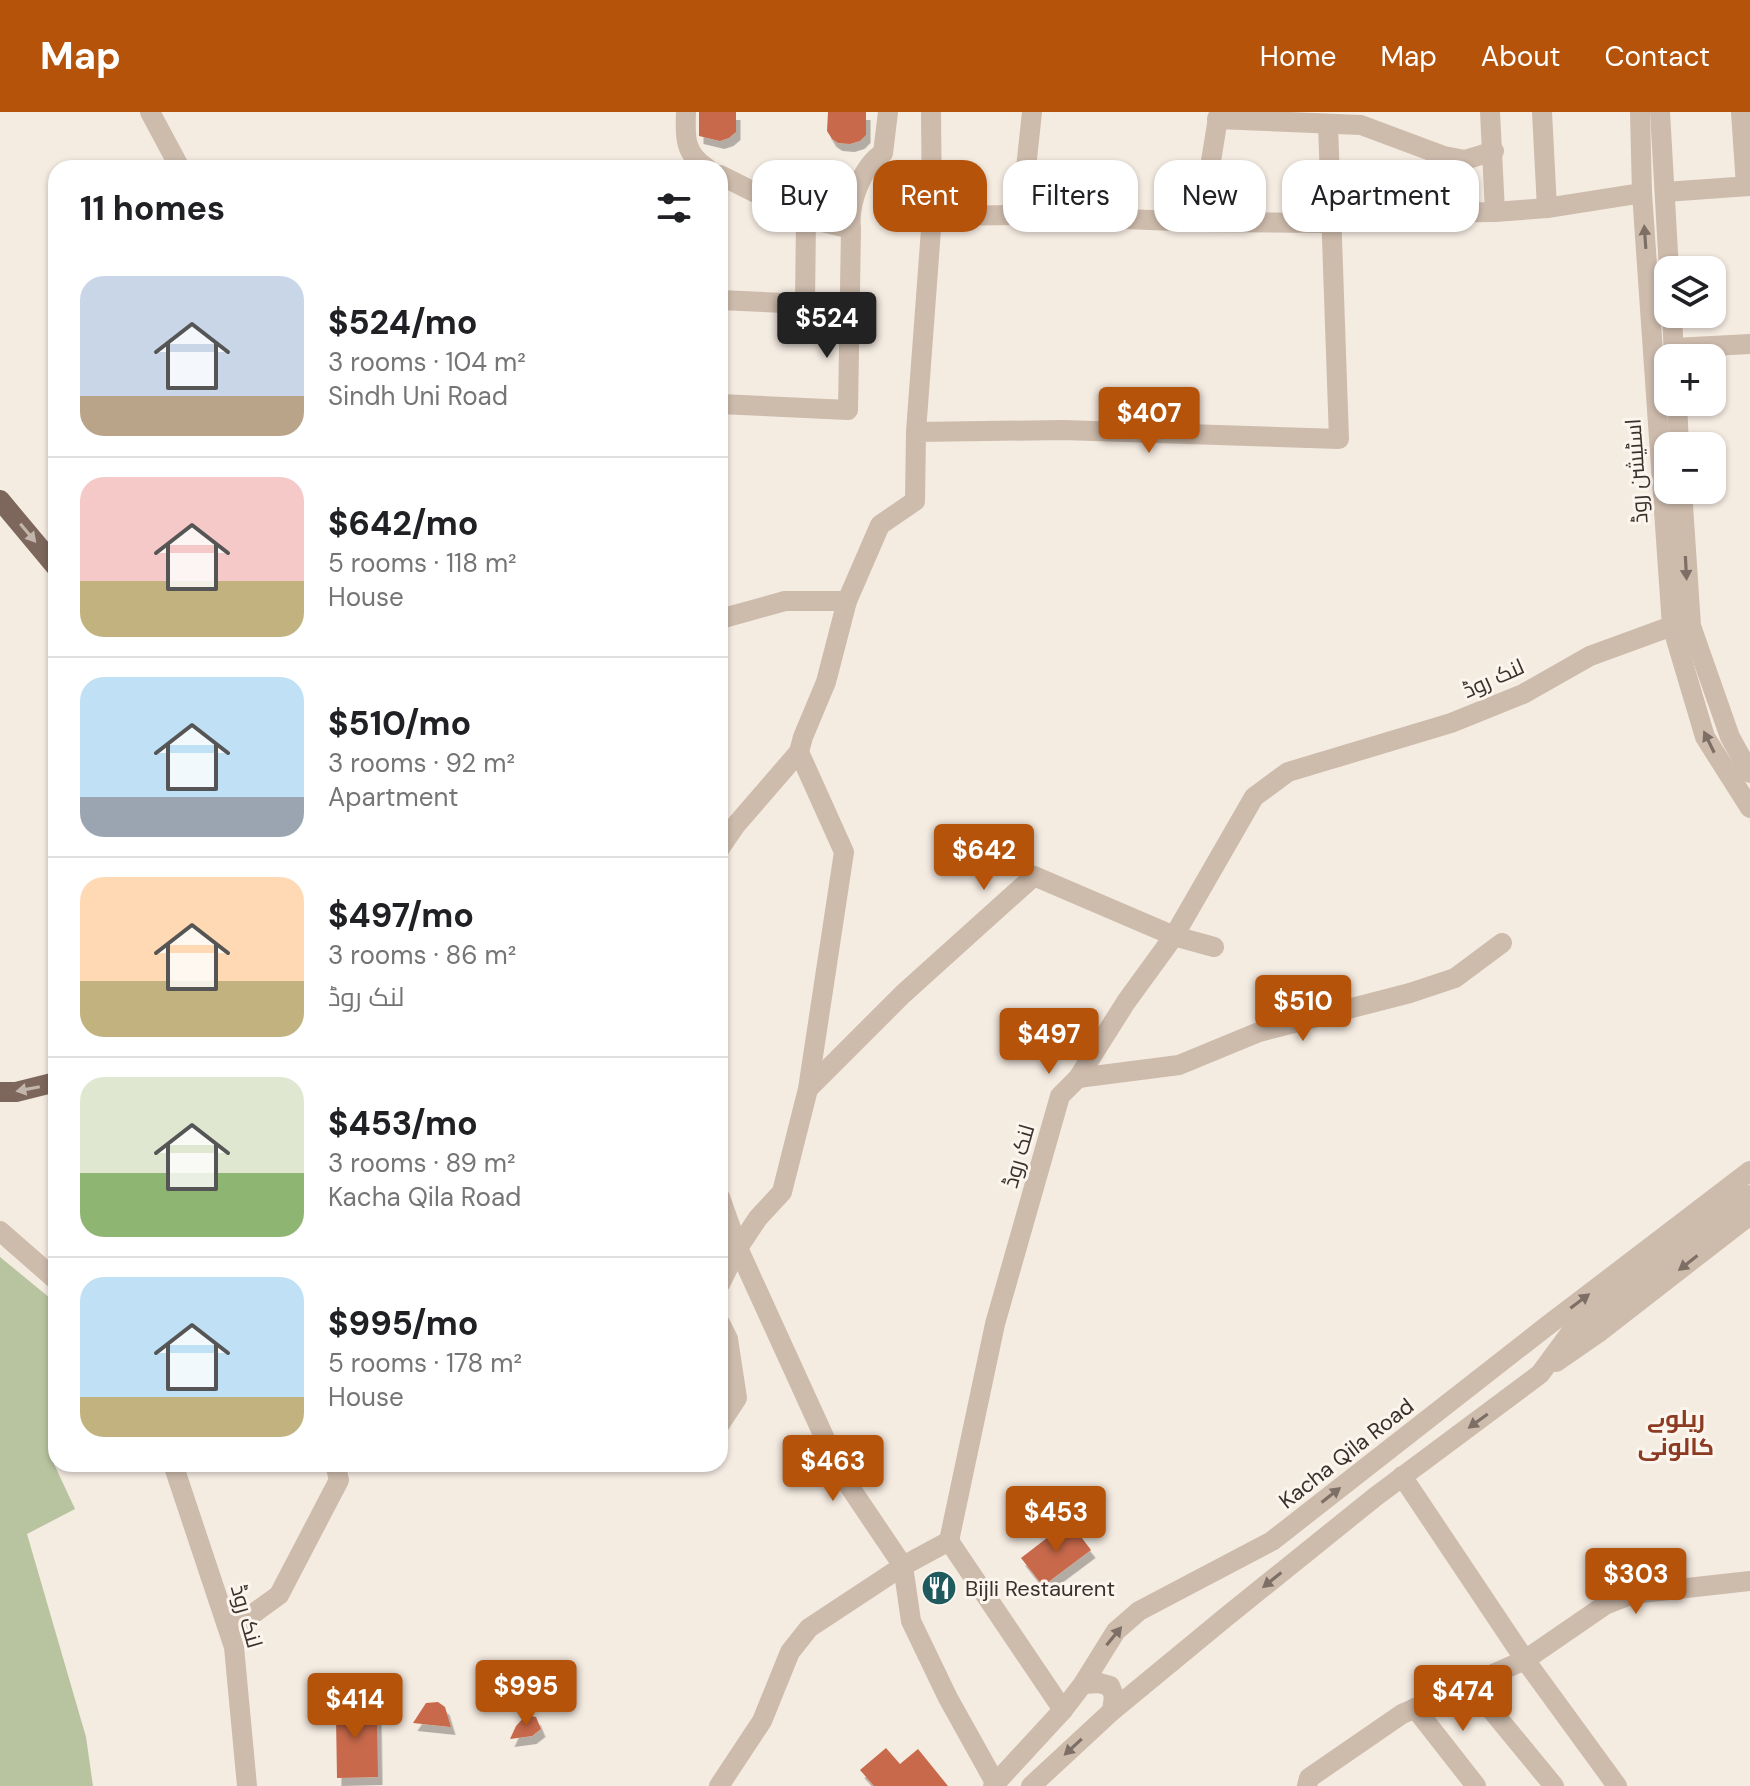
<!DOCTYPE html>
<meta charset="utf-8">
<style>
:root{--surface:#fff;--page:#f2f2f2;--text:#202124;--muted:#757577;--line:#e0e0e0;--accent:#b45309}
body{margin:0;font-family:"DM Sans",Cairo,sans-serif;background:var(--page);color:var(--text);height:100vh;display:flex;flex-direction:column;font-size:30px;white-space:nowrap}
*{box-sizing:border-box;margin:0}
p{font-size:26px;color:var(--muted)}
.icon{flex:none;width:44px;height:44px;fill:none;stroke:currentColor;stroke-width:2;stroke-linecap:round;stroke-linejoin:round}
.map{position:relative;flex:1;overflow:hidden}
.panel{position:absolute;left:48px;top:48px;width:680px;height:1312px;display:flex;flex-direction:column;background:var(--surface);border-radius:24px;box-shadow:0 2px 6px #0004}
.panel>*{flex:none}
.guide{position:absolute;left:752px;top:48px;width:760px;height:72px;display:flex;gap:16px}
.tools{position:absolute;left:1654px;top:144px;display:grid;gap:16px}
.tools a{display:grid;place-items:center;width:72px;height:72px;border-radius:16px;background:var(--surface);box-shadow:0 2px 6px #0004;font-size:40px}
.price{position:absolute;translate:-50% -68px;padding:0 18px;border-radius:8px;background:var(--accent);color:#fff;font-size:26px;line-height:52px;filter:drop-shadow(0 2px 4px #0008)}
.price::after{content:'';position:absolute;left:50%;top:48px;width:24px;height:18px;margin-left:-12px;background:inherit;clip-path:polygon(0 0,100% 0,50% 100%)}
.price.on{background:#222;color:#fff}
ul{padding:0;list-style:none}
li{display:flex;align-items:center;gap:24px;height:200px;padding:0 32px}
li+li{border-top:2px solid var(--line)}
li span{display:grid;place-items:center;flex:none;width:224px;height:160px;border-radius:24px;color:#555}
li>.icon{margin-inline-start:auto}
span .icon{width:96px;height:96px;fill:#fffc;stroke-width:1}
li b{font-size:34px}
h2{display:flex;justify-content:space-between;align-items:center;height:96px;padding:0 32px;font-size:34px}
.tag{padding:0 28px;border-radius:24px;background:var(--surface);box-shadow:0 2px 6px #0004;font-size:28px;line-height:72px}
.tag.on{background:var(--accent);color:#fff}
header{display:flex;align-items:center;gap:48px;box-sizing:border-box;height:112px;padding:0 40px;background:var(--accent);color:#fff}
header strong{font-size:38px}
nav{display:flex;gap:44px;margin-inline-start:auto;font-size:28px}
.map>svg:first-child{display:block}
</style>
<header>
<strong>Map</strong>
<nav><a>Home</a><a>Map</a><a>About</a><a>Contact</a></nav>
</header>
<div class="map">
<svg width="1750" height="1674" viewBox="0 0 1750 1674">
<defs>
<filter id="shadow"><feDropShadow dx="4.5" dy="8" stdDeviation="0" flood-color="#0004"/></filter>
</defs>
<rect width="100%" height="100%" fill="#f4ebe1"/>
<path fill="#b8c4a0" d="M0,1145L56,1191V1349L54,1352L75,1397L27,1422L86,1625L93,1674H0Z"/>
<g fill="#c8694b" filter="url(#shadow)">
<path d="M699,0H736V20L729,26L720,29L699,24Z"/>
<path d="M828,0H866V23L860,29L850,32L838,31L832,27L827,19Z"/>
<path d="M1069,1409L1091,1438L1043,1474L1021,1446Z"/>
<path d="M335,1586L345,1587L349,1596L377,1599L378,1665L337,1666L336,1605L330,1600L329,1595V1589Z"/>
<path d="M438,1590L445,1595L451,1615L413,1611L426,1591Z"/>
<path d="M526,1603L536,1605L541,1617L532,1624L510,1627L516,1614Z"/>
<path d="M886,1636L900,1652L918,1637L948,1674H874L860,1658Z"/>
</g>
<g fill="none" stroke-linecap="round" stroke-linejoin="round">
<g stroke="#cdbbac" stroke-width="20">
<path d="M150,0L180,56"/>
<path d="M686,0C685,24 684,42 707,56"/>
<path d="M1490,0L1495,100"/>
<path d="M1542,0L1547,96"/>
<path d="M1640,0L1642,81L1672,514L1705,625L1750,696"/>
<path d="M1660,0L1669,158"/>
<path d="M1741,0L1746,74"/>
<path d="M1217,7L1361,13L1444,44L1465,48L1494,39"/>
<path d="M720,63L806,106L851,117C848,92 862,54 883,41L888,0"/>
<path d="M1665,80L1750,74"/>
<path d="M1021,103L1032,0"/>
<path d="M932,104L1021,103L1201,110L1330,111L1410,101L1495,100L1547,96L1642,81"/>
<path d="M1201,110L1219,0"/>
<path d="M720,188L805,192L806,106"/>
<path d="M1672,202L1674,246"/>
<path d="M1674,236L1750,232"/>
<path d="M1677,290L1679,334"/>
<path d="M720,292L848,298L851,117"/>
<path d="M916,320L932,104L931,0"/>
<path d="M1682,378L1691,514L1730,625L1750,661"/>
<path d="M720,507L785,489H847L880,413L915,389L916,320L1063,318L1339,327L1328,12"/>
<path d="M720,736L735,714L799,640L803,625L826,570L847,489"/>
<path d="M1078,966L1179,953L1259,920L1410,881L1455,866L1502,831"/>
<path d="M808,977L903,882L1034,764L1174,824L1214,835"/>
<path d="M720,1085L738,1136L841,1362L903,1454L911,1509L948,1586L997,1674"/>
<path d="M0,1119L56,1168"/>
<path d="M720,1172L738,1136L758,1106L782,1080L808,977L844,740L799,640"/>
<path d="M720,1211L728,1227L737,1286L720,1312"/>
<path d="M1556,1250L1598,1221L1750,1103"/>
<path d="M173,1352L234,1535L247,1674"/>
<path d="M949,1429L1063,1598"/>
<path d="M225,1506L246,1507L279,1483L339,1368L335,1352"/>
<path d="M1083,1572L1099,1571L1110,1574L1114,1584L1112,1599"/>
<path d="M1470,1572L1554,1674"/>
<path d="M1415,1596L1476,1674"/>
<path d="M719,1674L762,1609L790,1540L809,1516L903,1454L949,1429L995,1212L1060,984L1078,966L1126,890L1174,824L1254,685L1288,660L1451,611L1523,582L1590,544L1672,514"/>
<path d="M993,1674L1063,1598L1083,1572L1116,1519L1139,1499L1272,1429L1547,1214L1750,1059"/>
<path d="M1031,1674L1112,1599L1226,1505L1375,1385L1540,1262L1571,1220L1750,1083"/>
<path d="M1307,1674L1309,1666L1402,1602L1525,1548L1402,1364"/>
<path d="M1617,1674L1525,1548L1605,1493L1633,1482L1750,1469"/>
</g>
<g stroke="#7d675c" stroke-width="20">
<path d="M0,388L56,455"/>
<path d="M0,980H16L56,970"/>
</g>
</g>
<defs><path id="oneway-solid" d="M-6-.8H1V-3.2L6.5 0L1 3.2V.8H-6Z" transform="scale(2)"/></defs>
<g fill="#7d6f65">
<use href="#oneway-solid" transform="translate(1645 125) rotate(-94)"/>
<use href="#oneway-solid" transform="translate(1686 456) rotate(87)"/>
<use href="#oneway-solid" transform="translate(1709 630) rotate(-116)"/>
<use href="#oneway-solid" transform="translate(1688 1151) rotate(142)"/>
<use href="#oneway-solid" transform="translate(1580 1189) rotate(-37)"/>
<use href="#oneway-solid" transform="translate(1478 1309) rotate(144)"/>
<use href="#oneway-solid" transform="translate(1331 1383) rotate(-38)"/>
<use href="#oneway-solid" transform="translate(1272 1468) rotate(141)"/>
<use href="#oneway-solid" transform="translate(1114 1524) rotate(-51)"/>
<use href="#oneway-solid" transform="translate(1073 1635) rotate(137)"/>
</g>
<g fill="#c2b5ac">
<use href="#oneway-solid" transform="translate(28 421) rotate(50)"/>
<use href="#oneway-solid" transform="translate(28 977) rotate(169)"/>
</g>
<defs>
<symbol id="restaurant-disc" viewBox="-11 -11 22 22"><circle r="9.5" fill="#1f5a5e" stroke="#fbf5ee"/><path d="M-5-6h1v4h1v-4h1v4h1v-4h1v5L-1.5 .5V6h-2V.5L-5-1ZM5-6V6H3V1.5H1.5Q1.5-4 5-6Z" fill="#fff"/></symbol>
</defs>
<g fill-rule="evenodd">
<use href="#restaurant-disc" x="919" y="1456" width="40" height="40"/>
</g>
<g text-anchor="middle" stroke-width="6" stroke-linejoin="round" paint-order="stroke">
<g font-size="22" fill="#3b302b" stroke="#fbf5ee">
<text transform="translate(1636 359) rotate(-94)" y="8">اسٹیشن روڈ</text>
<text transform="translate(1493 566) rotate(-24)" y="8">لنک روڈ</text>
<text transform="translate(1018 1044) rotate(-74)" y="8">لنک روڈ</text>
<text transform="translate(1346 1341) rotate(-38)" y="8">Kacha Qila Road</text>
<text transform="translate(247 1504) rotate(74)" y="8">لنک روڈ</text>
</g>
<g font-size="22" fill="#3b302b" stroke="#fbf5ee" text-anchor="start">
<text x="965" y="1484">Bijli Restaurent</text>
</g>
<g font-size="24" font-weight="bold" fill="#8c3b22" stroke="#fbf5ee">
<text x="1676" y="1315">ریلوے<tspan x="1676" dy="28">کالونی</tspan></text>
</g>
</g>
</svg>
<div class="tools">
<a><svg class="icon" aria-label="layers" viewBox="0 0 24 24"><path d="M12 4l9 5-9 5-9-5zM3 14l9 5 9-5"/></svg></a>
<a>+</a>
<a>−</a>
</div>
<b class="price on" style="left:827px;top:248px">$524</b>
<b class="price" style="left:1149px;top:343px">$407</b>
<b class="price" style="left:984px;top:780px">$642</b>
<b class="price" style="left:1303px;top:931px">$510</b>
<b class="price" style="left:1049px;top:964px">$497</b>
<b class="price" style="left:833px;top:1391px">$463</b>
<b class="price" style="left:1056px;top:1442px">$453</b>
<b class="price" style="left:1636px;top:1504px">$303</b>
<b class="price" style="left:526px;top:1616px">$995</b>
<b class="price" style="left:1463px;top:1621px">$474</b>
<b class="price" style="left:355px;top:1629px">$414</b>
<div class="guide">
<a class="tag">Buy</a>
<a class="tag on">Rent</a>
<a class="tag">Filters</a>
<a class="tag">New</a>
<a class="tag">Apartment</a>
</div>
<section class="panel">
<h2>11 homes<svg class="icon" aria-label="filters" viewBox="0 0 24 24"><path d="M4 7h16M4 17h16"/><circle cx="9" cy="7" r="2"/><circle cx="15" cy="17" r="2"/></svg></h2>
<ul>
<li><span style="background:linear-gradient(#c9d6e8 75%,#b9a48a 0)"><svg class="icon" aria-label="home" viewBox="0 0 24 24"><path d="M3 11l9-7 9 7M6 9v11h12V9"/></svg></span><div><b>$524/mo</b><p>3 rooms · 104 m²</p><p>Sindh Uni Road</p></div></li>
<li><span style="background:linear-gradient(#f6c9c9 65%,#c2b280 0)"><svg class="icon" aria-label="home" viewBox="0 0 24 24"><path d="M3 11l9-7 9 7M6 9v11h12V9"/></svg></span><div><b>$642/mo</b><p>5 rooms · 118 m²</p><p>House</p></div></li>
<li><span style="background:linear-gradient(#bfe0f5 75%,#9aa5b1 0)"><svg class="icon" aria-label="home" viewBox="0 0 24 24"><path d="M3 11l9-7 9 7M6 9v11h12V9"/></svg></span><div><b>$510/mo</b><p>3 rooms · 92 m²</p><p>Apartment</p></div></li>
<li><span style="background:linear-gradient(#ffd9b3 65%,#c2b280 0)"><svg class="icon" aria-label="home" viewBox="0 0 24 24"><path d="M3 11l9-7 9 7M6 9v11h12V9"/></svg></span><div><b>$497/mo</b><p>3 rooms · 86 m²</p><p>لنک روڈ</p></div></li>
<li><span style="background:linear-gradient(#dfe7d0 60%,#8fb573 0)"><svg class="icon" aria-label="home" viewBox="0 0 24 24"><path d="M3 11l9-7 9 7M6 9v11h12V9"/></svg></span><div><b>$453/mo</b><p>3 rooms · 89 m²</p><p>Kacha Qila Road</p></div></li>
<li><span style="background:linear-gradient(#bfe0f5 75%,#c2b280 0)"><svg class="icon" aria-label="home" viewBox="0 0 24 24"><path d="M3 11l9-7 9 7M6 9v11h12V9"/></svg></span><div><b>$995/mo</b><p>5 rooms · 178 m²</p><p>House</p></div></li>
</ul>
</section>
</div>
